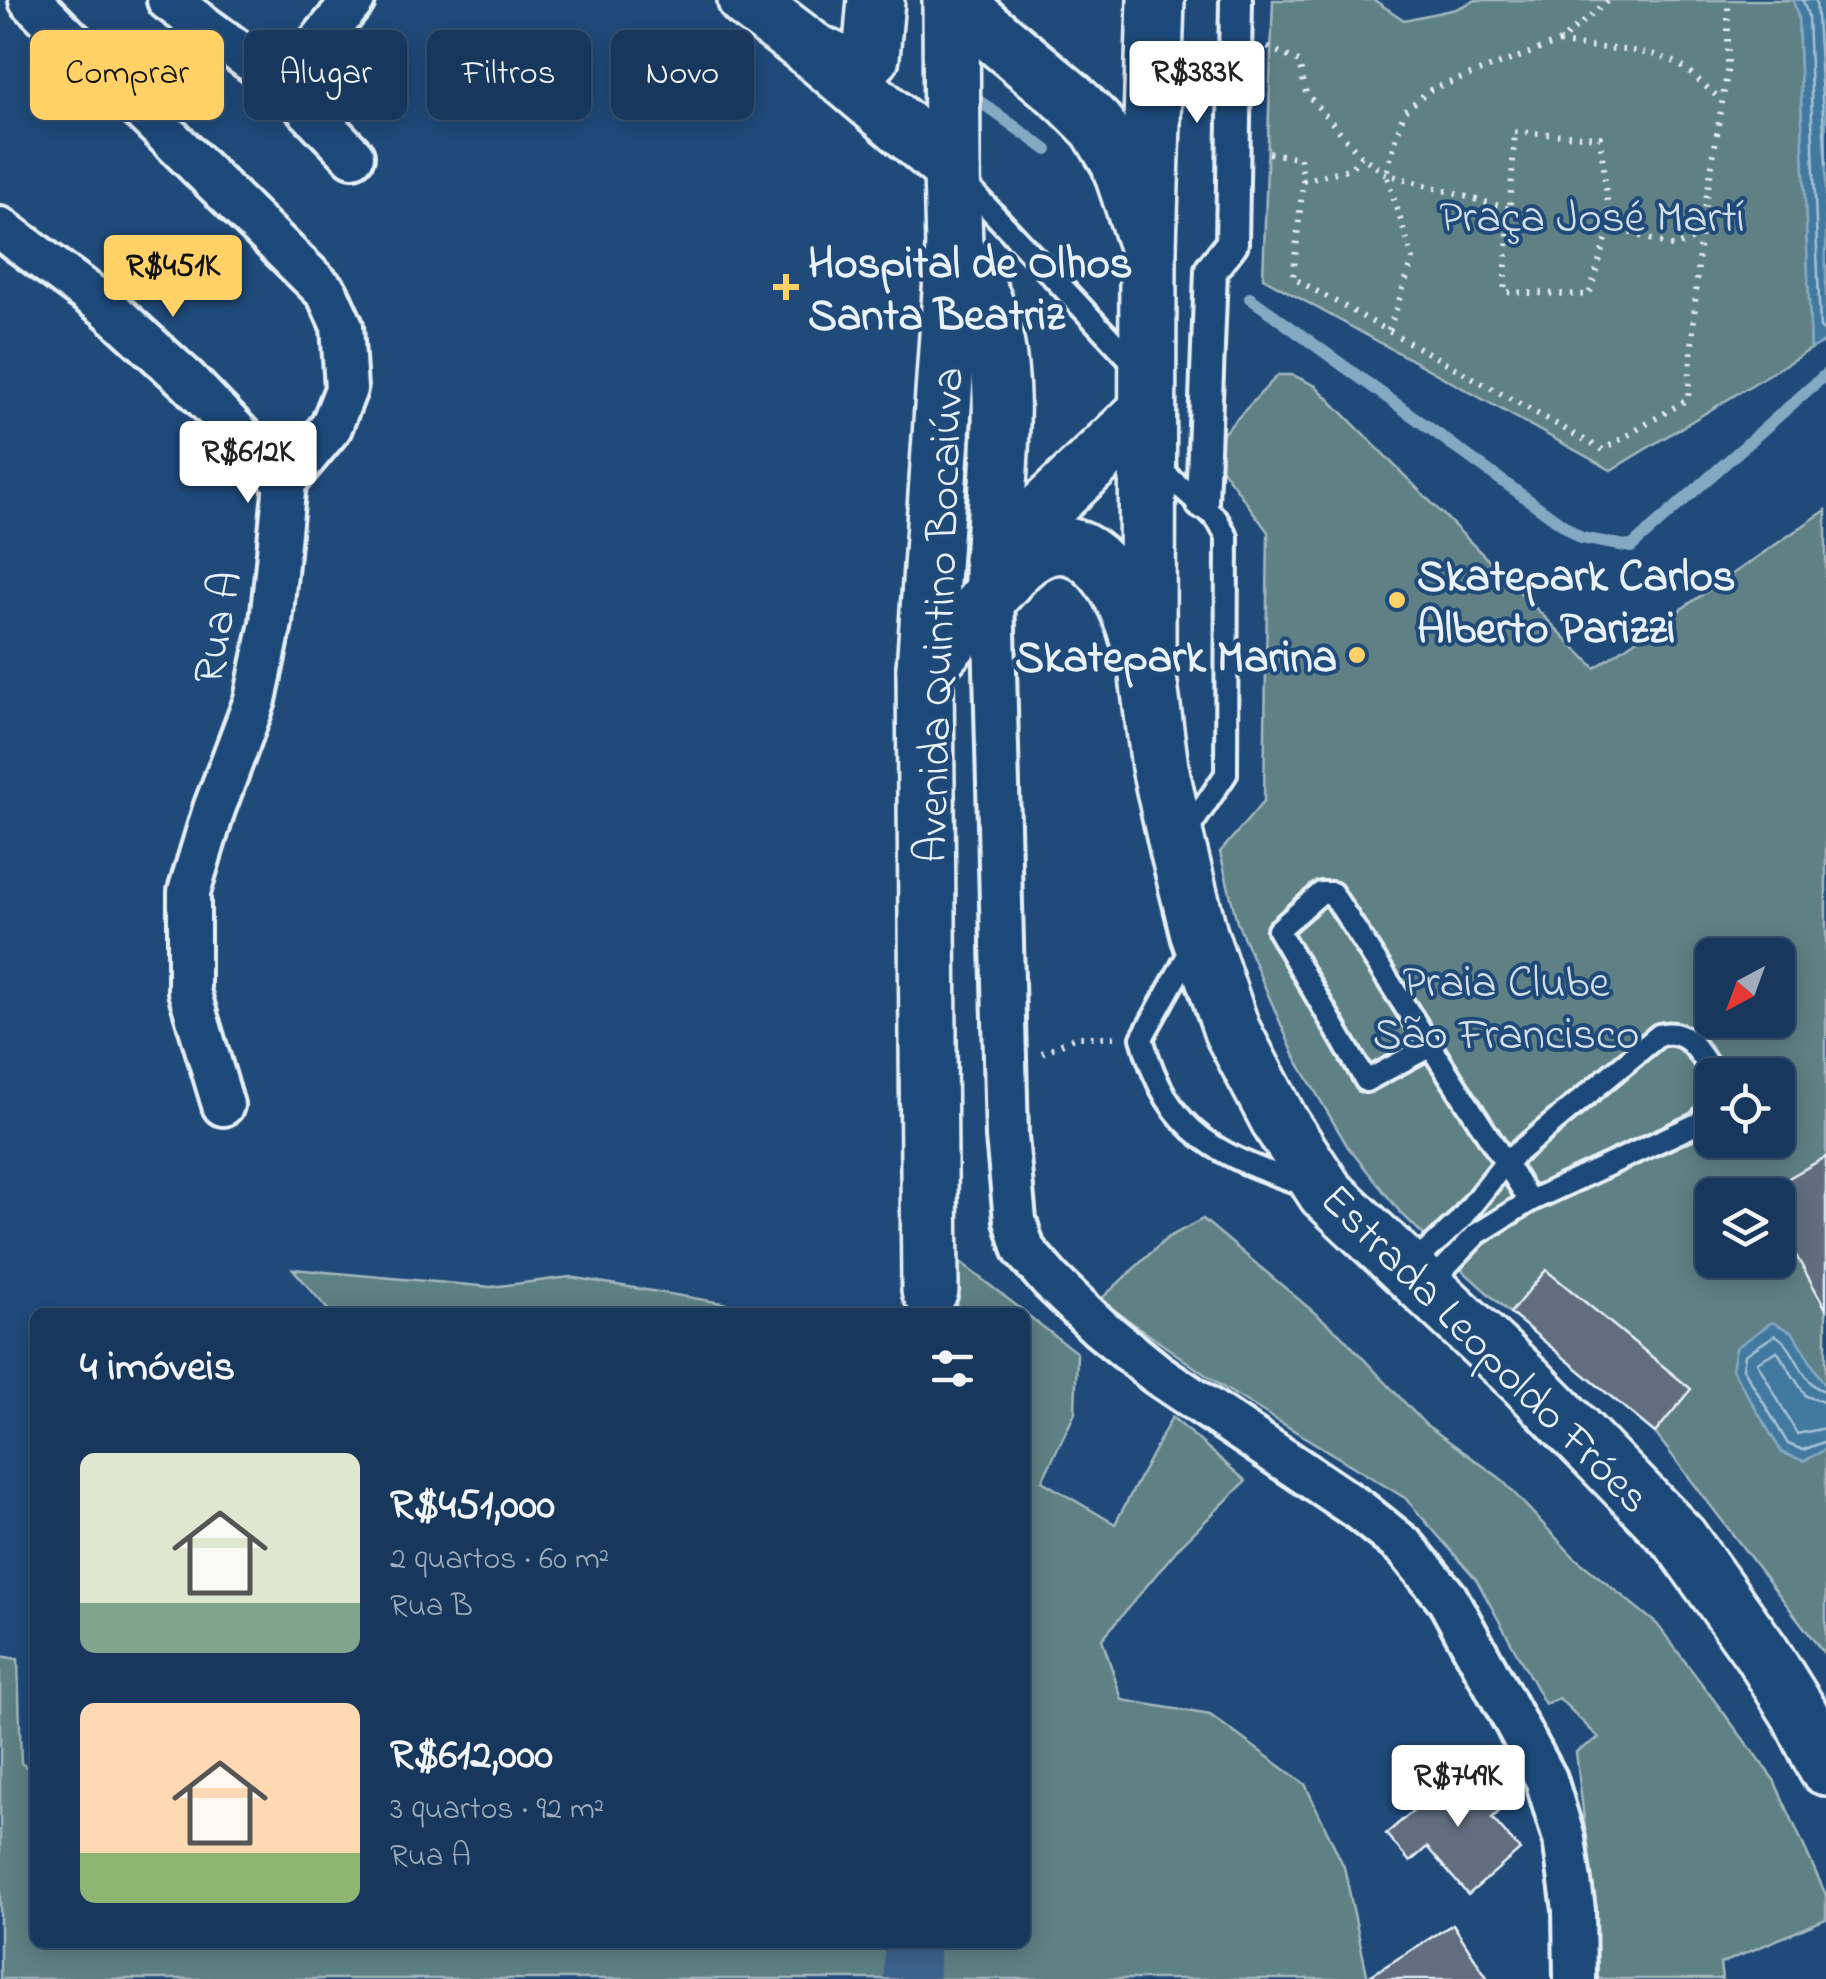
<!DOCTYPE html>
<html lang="pt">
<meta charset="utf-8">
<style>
:root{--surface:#17385c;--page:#244365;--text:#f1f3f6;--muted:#9eacbb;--line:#365272;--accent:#ffd166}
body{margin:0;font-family:"Indie Flower",sans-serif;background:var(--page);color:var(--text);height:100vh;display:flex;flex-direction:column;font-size:38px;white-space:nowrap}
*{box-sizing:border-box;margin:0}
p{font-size:32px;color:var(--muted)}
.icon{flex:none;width:55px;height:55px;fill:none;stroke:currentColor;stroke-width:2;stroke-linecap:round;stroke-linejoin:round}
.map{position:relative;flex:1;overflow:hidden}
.panel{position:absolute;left:30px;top:1308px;width:1000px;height:640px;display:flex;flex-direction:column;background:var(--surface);border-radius:15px;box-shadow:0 5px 25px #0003,0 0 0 2px var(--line)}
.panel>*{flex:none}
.guide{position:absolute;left:30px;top:30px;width:1000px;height:90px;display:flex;gap:20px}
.needle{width:65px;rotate:221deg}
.controls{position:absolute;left:1695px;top:938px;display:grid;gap:20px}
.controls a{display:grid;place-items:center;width:100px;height:100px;border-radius:15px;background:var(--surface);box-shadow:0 5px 25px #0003,0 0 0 2px var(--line);font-size:50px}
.price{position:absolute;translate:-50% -85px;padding:0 22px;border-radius:10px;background:#fff;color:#222;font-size:32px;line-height:65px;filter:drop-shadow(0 2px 5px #0008)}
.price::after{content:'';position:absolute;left:50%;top:60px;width:30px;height:22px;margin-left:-15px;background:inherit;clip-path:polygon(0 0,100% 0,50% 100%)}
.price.current{background:var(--accent);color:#111}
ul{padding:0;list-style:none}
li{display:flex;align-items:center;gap:30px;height:250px;padding:0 50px}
li span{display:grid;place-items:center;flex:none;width:280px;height:200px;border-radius:15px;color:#555}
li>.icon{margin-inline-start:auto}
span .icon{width:120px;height:120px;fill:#fffc;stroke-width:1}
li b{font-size:42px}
h2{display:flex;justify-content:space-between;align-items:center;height:120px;padding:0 50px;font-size:42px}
.pill{padding:0 35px;border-radius:15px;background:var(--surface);box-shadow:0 5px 25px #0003,0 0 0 2px var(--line);font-size:35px;line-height:90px}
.pill.current{background:var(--accent);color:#111}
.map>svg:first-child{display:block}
</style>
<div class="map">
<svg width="1826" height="1979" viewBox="0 0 1826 1979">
<rect width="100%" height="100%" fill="#1f4a7a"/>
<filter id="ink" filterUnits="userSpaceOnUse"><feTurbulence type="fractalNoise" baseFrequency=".01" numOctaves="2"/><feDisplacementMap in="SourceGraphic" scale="20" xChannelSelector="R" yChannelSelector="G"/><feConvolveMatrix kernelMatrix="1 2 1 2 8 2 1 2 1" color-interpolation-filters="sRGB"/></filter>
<g filter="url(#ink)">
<g fill="#5f8084" stroke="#a4b8be" stroke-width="2.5" fill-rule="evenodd">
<path d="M1273,0H1374L1404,20L1456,9L1476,0H1793L1798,16L1811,349L1611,470L1263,278Z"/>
<path d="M1278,375H1293L1316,386L1595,668L1826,510V1656L1655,1433L1510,1313L1434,1245L1401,1213L1348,1147L1295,1057L1237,922L1220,852L1264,801L1268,532L1213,457L1218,439ZM1712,955H1778V1020H1712ZM1712,1075H1778V1140H1712ZM1712,1195H1778V1260H1712Z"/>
<path d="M1203,1219L1340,1334L1425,1424L1500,1478L1574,1557L1657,1624L1774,1780L1826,1895V1919L1720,1964L1722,1979H1588L1591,1879L1576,1752L1599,1738L1559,1698L1545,1704L1476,1579L1405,1498L1224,1388L1100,1300L1167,1238Z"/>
<path d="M958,1261L1025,1312H957Z"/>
<path d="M293,1269L491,1287L570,1277L775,1312H330Z"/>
<path d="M1025,1313L1077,1353L1075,1413L1042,1481L1115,1524L1172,1417L1246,1481L1180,1546L1102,1639L1122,1700L1210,1715L1305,1784L1344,1867L1368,1979H0V1656L18,1659L21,1763L35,1773V1942H1025Z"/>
</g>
<g fill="#42799f" stroke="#84a9c3" stroke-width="2.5">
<path d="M1793,0H1826V341L1811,349L1798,16Z"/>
<path d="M1772,1322L1793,1333L1826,1387V1449L1804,1461L1782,1453L1732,1369L1736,1348Z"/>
</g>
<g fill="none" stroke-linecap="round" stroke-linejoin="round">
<g stroke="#a6c1d4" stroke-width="2.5">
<path d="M1803,0L1808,16L1820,328L1826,333"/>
<path d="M1816,0L1826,164"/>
<path d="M1826,1391C1801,1387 1798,1347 1775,1335L1745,1355L1743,1368L1788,1444L1803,1450L1826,1441"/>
<path d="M1826,1403L1806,1396L1777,1351L1757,1362L1797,1434L1826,1428"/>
</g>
<g stroke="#84a9c3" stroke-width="12">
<path d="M975,98L1047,150"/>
<path d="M1250,298L1581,538L1631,547L1826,374"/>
</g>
</g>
<g fill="#606e80" stroke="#e8f1f8" stroke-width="2.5">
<path d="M1826,1157V1309L1778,1223V1184Z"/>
<path d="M1546,1270L1691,1389L1655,1433L1510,1313Z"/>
<path d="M1469,1763L1505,1806L1492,1818L1520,1850L1468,1895L1427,1847L1410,1862L1386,1834Z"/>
<path d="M1453,1924L1488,1979H1365Z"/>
</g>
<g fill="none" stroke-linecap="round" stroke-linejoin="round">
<path stroke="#3d638d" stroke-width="55" stroke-dasharray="55 28" stroke-linecap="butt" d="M911,1979L912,1942"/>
<defs>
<g id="service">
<path d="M963,181L1138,368"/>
<path d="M1154,464L1217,519L1227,537L1226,774L1184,836"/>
<path d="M1194,944L1142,1038C1169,1138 1221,1156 1310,1187"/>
<path d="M1429,1047L1366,1081L1278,930L1321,893H1332L1530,1201"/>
<path d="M1409,1268L1459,1221L1505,1163L1659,1035C1688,1027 1700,1054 1714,1075"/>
<path d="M1427,1286L1477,1234L1530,1201L1699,1123L1712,1105"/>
</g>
<path id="pedestrian" d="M1202,503L1211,270L1232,243L1236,0"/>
<g id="minor">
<path d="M30,0L327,293L342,326L346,389L331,427L285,482L271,623L255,700L214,809L189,892V991L223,1105"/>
<path d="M168,0L284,85L353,156"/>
<path d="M284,85L354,0"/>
<path d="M0,228L107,307L188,381L285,482"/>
<path d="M993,591L1007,1137L1015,1220L1024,1250L1051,1281L1099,1327L1157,1374L1359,1510L1405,1547L1447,1598L1546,1779L1564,1839L1574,1910L1575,1979"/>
</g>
<g id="secondary">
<path d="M951,0L952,169"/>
<path d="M1148,246L1156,0"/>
</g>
<g id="primary">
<path d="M746,0L813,51L952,169L954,248L925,669L930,1290"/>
<path d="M952,0L1069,98L1098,127L1119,162L1148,249L1147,669L1160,767L1177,845L1199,934L1232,1031L1281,1124L1326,1193L1526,1381L1680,1539L1761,1652L1799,1713L1826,1767"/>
<path d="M813,51L843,65L860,66L871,57L876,0"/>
<path d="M954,248C964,266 976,283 984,302C1018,387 991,501 993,591"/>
<path d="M992,559L1146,412"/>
<path d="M925,669L1017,566C1077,509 1123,583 1138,637"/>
</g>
</defs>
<use href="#service" stroke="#e8f1f8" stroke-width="28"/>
<use href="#pedestrian" stroke="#e8f1f8" stroke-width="38"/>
<use href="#minor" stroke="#e8f1f8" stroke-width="48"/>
<use href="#secondary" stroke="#e8f1f8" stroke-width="62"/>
<use href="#primary" stroke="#e8f1f8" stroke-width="62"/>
<g stroke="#e8f1f8" stroke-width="6" stroke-dasharray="2.5 8" stroke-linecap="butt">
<path d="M1559,42C1592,50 1651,47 1678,64C1694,74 1707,89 1722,100"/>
<path d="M1268,47L1299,62L1306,93L1361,156L1386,174L1510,209"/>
<path d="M1515,132L1600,137L1610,226L1589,295L1504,292Z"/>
<path d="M1269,153L1300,158L1303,181L1293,278L1603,450L1688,399L1700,237L1728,67V0"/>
<path d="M1303,181L1351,168L1361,156"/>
<path d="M1610,226L1674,247L1699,237"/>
<path d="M1389,330L1413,259L1386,174L1404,111L1430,90L1559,42L1609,0"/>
<path d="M1042,1053L1076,1037H1116"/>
</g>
<use href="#service" stroke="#1f4a7a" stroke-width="20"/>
<use href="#pedestrian" stroke="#1f4a7a" stroke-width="30"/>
<use href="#minor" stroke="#1f4a7a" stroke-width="40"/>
<use href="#secondary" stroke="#1f4a7a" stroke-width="55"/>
<use href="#primary" stroke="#1f4a7a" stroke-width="55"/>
</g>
</g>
<g fill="#ffd166" stroke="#1f4a7a" stroke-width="4">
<path d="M781 272h10v10h10v10h-10v10h-10v-10h-10v-10h10z"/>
<circle cx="1397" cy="600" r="10"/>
<circle cx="1357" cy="655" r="10"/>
</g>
<g text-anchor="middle" stroke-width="8" stroke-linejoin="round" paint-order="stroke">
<g font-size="45" fill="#d3e0e7" stroke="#1f4a7a">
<text x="1592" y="231">Praça José Martí</text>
<text x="1506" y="996">Praia Clube<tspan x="1506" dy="52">São Francisco</tspan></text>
</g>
<g font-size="45" font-weight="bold" fill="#e8f1f8" stroke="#1f4a7a" text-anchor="start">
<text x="808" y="277">Hospital de Olhos<tspan x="808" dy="52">Santa Beatriz</tspan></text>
<text x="1417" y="590">Skatepark Carlos<tspan x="1417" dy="52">Alberto Parizzi</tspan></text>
<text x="1337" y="671" text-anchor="end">Skatepark Marina</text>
</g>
<g font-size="45" fill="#e8f1f8" stroke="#1f4a7a">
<text transform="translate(937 615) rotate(-88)" y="16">Avenida Quintino Bocaiúva</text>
<text transform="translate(215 627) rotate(-80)" y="16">Rua A</text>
<text transform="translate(1487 1347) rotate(45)" y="16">Estrada Leopoldo Fróes</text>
</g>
</g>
</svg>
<div class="controls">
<a><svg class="needle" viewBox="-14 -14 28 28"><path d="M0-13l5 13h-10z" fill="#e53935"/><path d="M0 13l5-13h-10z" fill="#9eacbb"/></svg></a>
<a><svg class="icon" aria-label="locate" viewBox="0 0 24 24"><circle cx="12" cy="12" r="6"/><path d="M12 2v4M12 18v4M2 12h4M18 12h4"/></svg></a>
<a><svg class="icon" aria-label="layers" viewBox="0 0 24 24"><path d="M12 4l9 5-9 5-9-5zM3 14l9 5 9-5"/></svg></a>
</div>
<b class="price" style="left:1197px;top:126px">R$383K</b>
<b class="price current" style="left:173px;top:320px">R$451K</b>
<b class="price" style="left:248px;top:506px">R$612K</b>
<b class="price" style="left:1458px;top:1830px">R$749K</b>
<div class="guide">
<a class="pill current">Comprar</a>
<a class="pill">Alugar</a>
<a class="pill">Filtros</a>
<a class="pill">Novo</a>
</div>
<section class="panel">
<h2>4 imóveis<svg class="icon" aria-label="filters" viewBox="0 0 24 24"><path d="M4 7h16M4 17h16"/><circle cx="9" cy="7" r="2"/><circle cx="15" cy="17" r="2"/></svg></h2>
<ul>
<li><span style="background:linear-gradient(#dfe7d0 75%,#7fa58c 0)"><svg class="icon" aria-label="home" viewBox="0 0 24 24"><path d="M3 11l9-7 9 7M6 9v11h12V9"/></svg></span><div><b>R$451,000</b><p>2 quartos · 60 m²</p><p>Rua B</p></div></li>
<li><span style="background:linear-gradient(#ffd9b3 75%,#8fb573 0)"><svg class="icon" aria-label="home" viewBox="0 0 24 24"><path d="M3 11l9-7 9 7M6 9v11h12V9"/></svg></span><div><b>R$612,000</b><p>3 quartos · 92 m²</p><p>Rua A</p></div></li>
</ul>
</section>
</div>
